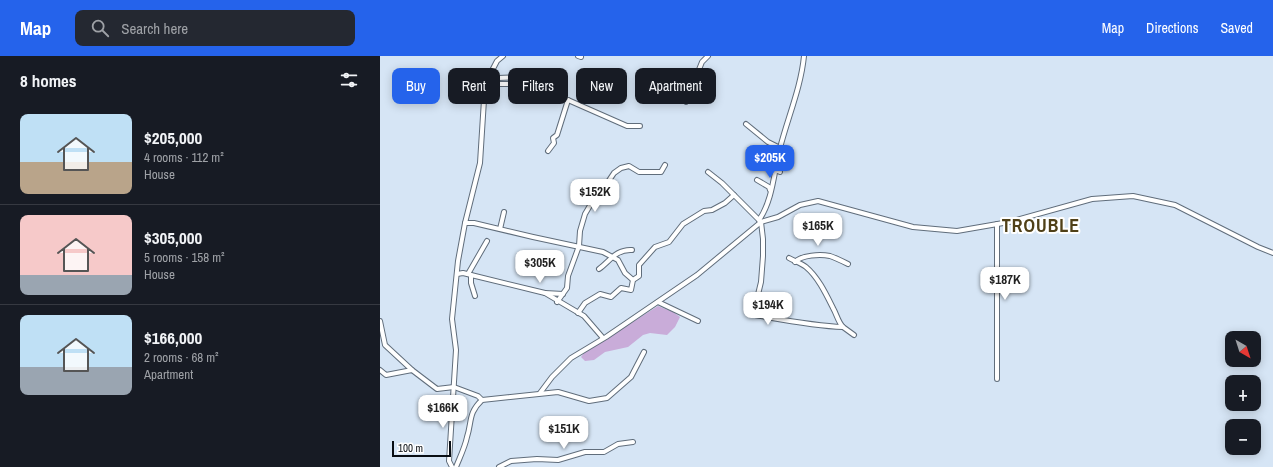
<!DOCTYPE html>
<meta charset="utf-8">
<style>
:root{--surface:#171b24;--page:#242831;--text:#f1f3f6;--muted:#9ea1a6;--line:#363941;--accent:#2563eb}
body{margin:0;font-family:"Archivo Narrow",sans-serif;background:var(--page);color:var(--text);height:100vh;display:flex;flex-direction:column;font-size:15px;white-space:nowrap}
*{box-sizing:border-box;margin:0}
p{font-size:13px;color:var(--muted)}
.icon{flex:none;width:22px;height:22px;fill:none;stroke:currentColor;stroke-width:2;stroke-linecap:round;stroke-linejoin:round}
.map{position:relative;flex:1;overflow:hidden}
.panel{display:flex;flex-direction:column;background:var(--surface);width:380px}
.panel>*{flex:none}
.banner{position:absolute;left:12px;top:12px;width:380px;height:36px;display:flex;gap:8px}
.needle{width:26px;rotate:141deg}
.buttons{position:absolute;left:845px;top:275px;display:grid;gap:8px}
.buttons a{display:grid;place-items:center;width:36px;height:36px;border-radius:8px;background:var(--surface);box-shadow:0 2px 10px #0003;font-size:20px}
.scale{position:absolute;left:12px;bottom:10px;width:59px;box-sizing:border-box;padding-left:4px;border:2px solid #090e14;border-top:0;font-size:11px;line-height:14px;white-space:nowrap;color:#090e14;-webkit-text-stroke:3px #fff;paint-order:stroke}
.price{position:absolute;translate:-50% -34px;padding:0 9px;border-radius:8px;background:#fff;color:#222;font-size:13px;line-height:26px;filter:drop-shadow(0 1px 2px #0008)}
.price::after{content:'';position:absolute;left:50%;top:24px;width:12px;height:9px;margin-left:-6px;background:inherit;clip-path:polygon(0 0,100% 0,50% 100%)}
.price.current{background:var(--accent);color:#fff}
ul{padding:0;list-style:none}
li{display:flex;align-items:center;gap:12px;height:100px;padding:0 20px}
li+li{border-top:1px solid var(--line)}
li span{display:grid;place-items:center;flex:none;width:112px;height:80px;border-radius:8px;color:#555}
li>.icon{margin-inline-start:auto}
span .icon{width:48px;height:48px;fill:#fffc;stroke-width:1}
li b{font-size:17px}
h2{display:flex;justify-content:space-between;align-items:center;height:48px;padding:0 20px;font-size:17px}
.chip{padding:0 14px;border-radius:8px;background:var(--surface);box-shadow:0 2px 10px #0003;font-size:14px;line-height:36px}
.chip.current{background:var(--accent);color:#fff}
header{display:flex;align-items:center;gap:24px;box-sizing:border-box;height:56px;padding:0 20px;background:var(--accent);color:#fff}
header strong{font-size:19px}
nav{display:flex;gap:22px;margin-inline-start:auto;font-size:14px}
.search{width:280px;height:36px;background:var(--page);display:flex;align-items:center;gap:10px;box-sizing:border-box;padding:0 14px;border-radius:8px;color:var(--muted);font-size:15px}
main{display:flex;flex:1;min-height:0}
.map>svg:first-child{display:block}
</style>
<header>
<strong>Map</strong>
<div class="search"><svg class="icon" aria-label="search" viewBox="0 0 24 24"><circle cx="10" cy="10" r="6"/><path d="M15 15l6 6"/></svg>Search here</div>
<nav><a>Map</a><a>Directions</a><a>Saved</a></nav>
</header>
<main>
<section class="panel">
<h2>8 homes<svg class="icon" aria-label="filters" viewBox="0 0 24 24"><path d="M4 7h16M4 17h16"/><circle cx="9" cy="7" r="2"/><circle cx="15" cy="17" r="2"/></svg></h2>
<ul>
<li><span style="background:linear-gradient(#bfe0f5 60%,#b9a48a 0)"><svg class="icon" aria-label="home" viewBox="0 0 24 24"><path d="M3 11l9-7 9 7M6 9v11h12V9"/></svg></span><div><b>$205,000</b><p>4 rooms · 112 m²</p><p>House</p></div></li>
<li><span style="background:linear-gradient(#f6c9c9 75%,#9aa5b1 0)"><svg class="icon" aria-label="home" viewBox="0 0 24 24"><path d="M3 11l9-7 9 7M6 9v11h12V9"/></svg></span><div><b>$305,000</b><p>5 rooms · 158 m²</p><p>House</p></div></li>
<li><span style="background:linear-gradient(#bfe0f5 65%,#9aa5b1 0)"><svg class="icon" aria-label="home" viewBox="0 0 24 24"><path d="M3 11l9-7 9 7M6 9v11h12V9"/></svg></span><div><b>$166,000</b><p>2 rooms · 68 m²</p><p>Apartment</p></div></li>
</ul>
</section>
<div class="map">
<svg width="893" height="411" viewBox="0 0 893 411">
<rect width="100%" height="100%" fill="#d6e5f5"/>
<path fill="#c9acd9" d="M278,250L293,256L300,261L295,271L287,279L270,277L263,279L248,291L225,296L214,304L205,305L201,301L204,297Z"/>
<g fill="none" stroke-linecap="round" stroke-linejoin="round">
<defs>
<g id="minor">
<path d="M198,0L201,1"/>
<path d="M105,28H131L156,34L188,44L247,70H260"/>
<path d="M105,28L118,22L139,21"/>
<path d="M306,46L322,6L328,0"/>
<path d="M366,68L388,86L400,92"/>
<path d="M168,95L174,87L173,82L177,79L188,44"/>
<path d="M392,113L400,116"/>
<path d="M328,116L342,127L381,166L383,183V200L381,226L374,255L375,259C404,264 434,270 463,271C458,266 457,259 453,252C446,238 438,221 426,211C421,207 414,205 409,202"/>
<path d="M377,124L389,131L390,134"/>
<path d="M379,164C393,144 394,115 400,92C408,61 421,31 424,0"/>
<path d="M85,167H94L153,181L223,196L238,204L245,217L253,224"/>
<path d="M617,168V323"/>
<path d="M120,173L124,156"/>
<path d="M415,206C422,199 440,198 450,200C456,202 462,205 468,208"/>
<path d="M219,213C230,205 236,193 252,194"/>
<path d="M77,218L83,217L165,237L204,260L223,282"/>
<path d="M88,218L107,185"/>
<path d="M91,219V227L95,240"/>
<path d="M165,237L183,238"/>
<path d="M177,246L187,232L188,220L199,190L200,175L205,158L215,141L222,135L234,117L241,112L249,110L259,116H281L285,109"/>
<path d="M278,246L318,265"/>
<path d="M198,257L205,247L220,238L231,241L241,232L251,234L253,224L259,220V209L275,191L289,186L303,168L324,155L332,154L345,147L354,139"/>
<path d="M0,265L5,289L32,314"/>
<path d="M463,271L474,279"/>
<path d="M0,314L6,319L32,314L57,333L74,331L98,340L102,344"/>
<path d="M160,337L172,321L191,302L226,281L317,219L381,166L398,161L420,149L438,145L533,171L577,175L629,166L712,143L753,140L795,149L878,191L893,197"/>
<path d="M72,411L69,405L76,294L72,263L78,205L85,167L100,107L105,28L117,5L123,0"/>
<path d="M76,411C80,401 85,391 87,381C92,366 88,357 102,344L178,336L209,345L227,342L251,321L264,296"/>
<path d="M119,411L131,405L157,403L178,404L205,396H224L238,388L253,386"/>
</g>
</defs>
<use href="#minor" stroke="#606d7b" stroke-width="6"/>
<use href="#minor" stroke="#fff" stroke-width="4"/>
</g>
<g text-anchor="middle" stroke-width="4" stroke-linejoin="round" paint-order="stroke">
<g font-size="18" font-weight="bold" letter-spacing="1" fill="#4f4018" stroke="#fff">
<text x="661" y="176">TROUBLE</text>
</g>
</g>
</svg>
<div class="buttons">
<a><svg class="needle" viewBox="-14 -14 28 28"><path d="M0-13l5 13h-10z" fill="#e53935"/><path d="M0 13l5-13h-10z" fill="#9ea1a6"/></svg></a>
<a>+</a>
<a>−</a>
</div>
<div class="scale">100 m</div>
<b class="price current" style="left:390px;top:123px">$205K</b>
<b class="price" style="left:215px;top:157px">$152K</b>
<b class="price" style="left:438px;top:191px">$165K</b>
<b class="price" style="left:160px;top:228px">$305K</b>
<b class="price" style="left:625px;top:245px">$187K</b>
<b class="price" style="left:388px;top:270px">$194K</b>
<b class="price" style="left:63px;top:373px">$166K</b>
<b class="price" style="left:184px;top:394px">$151K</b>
<div class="banner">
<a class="chip current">Buy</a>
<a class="chip">Rent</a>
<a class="chip">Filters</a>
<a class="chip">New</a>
<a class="chip">Apartment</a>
</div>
</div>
</main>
